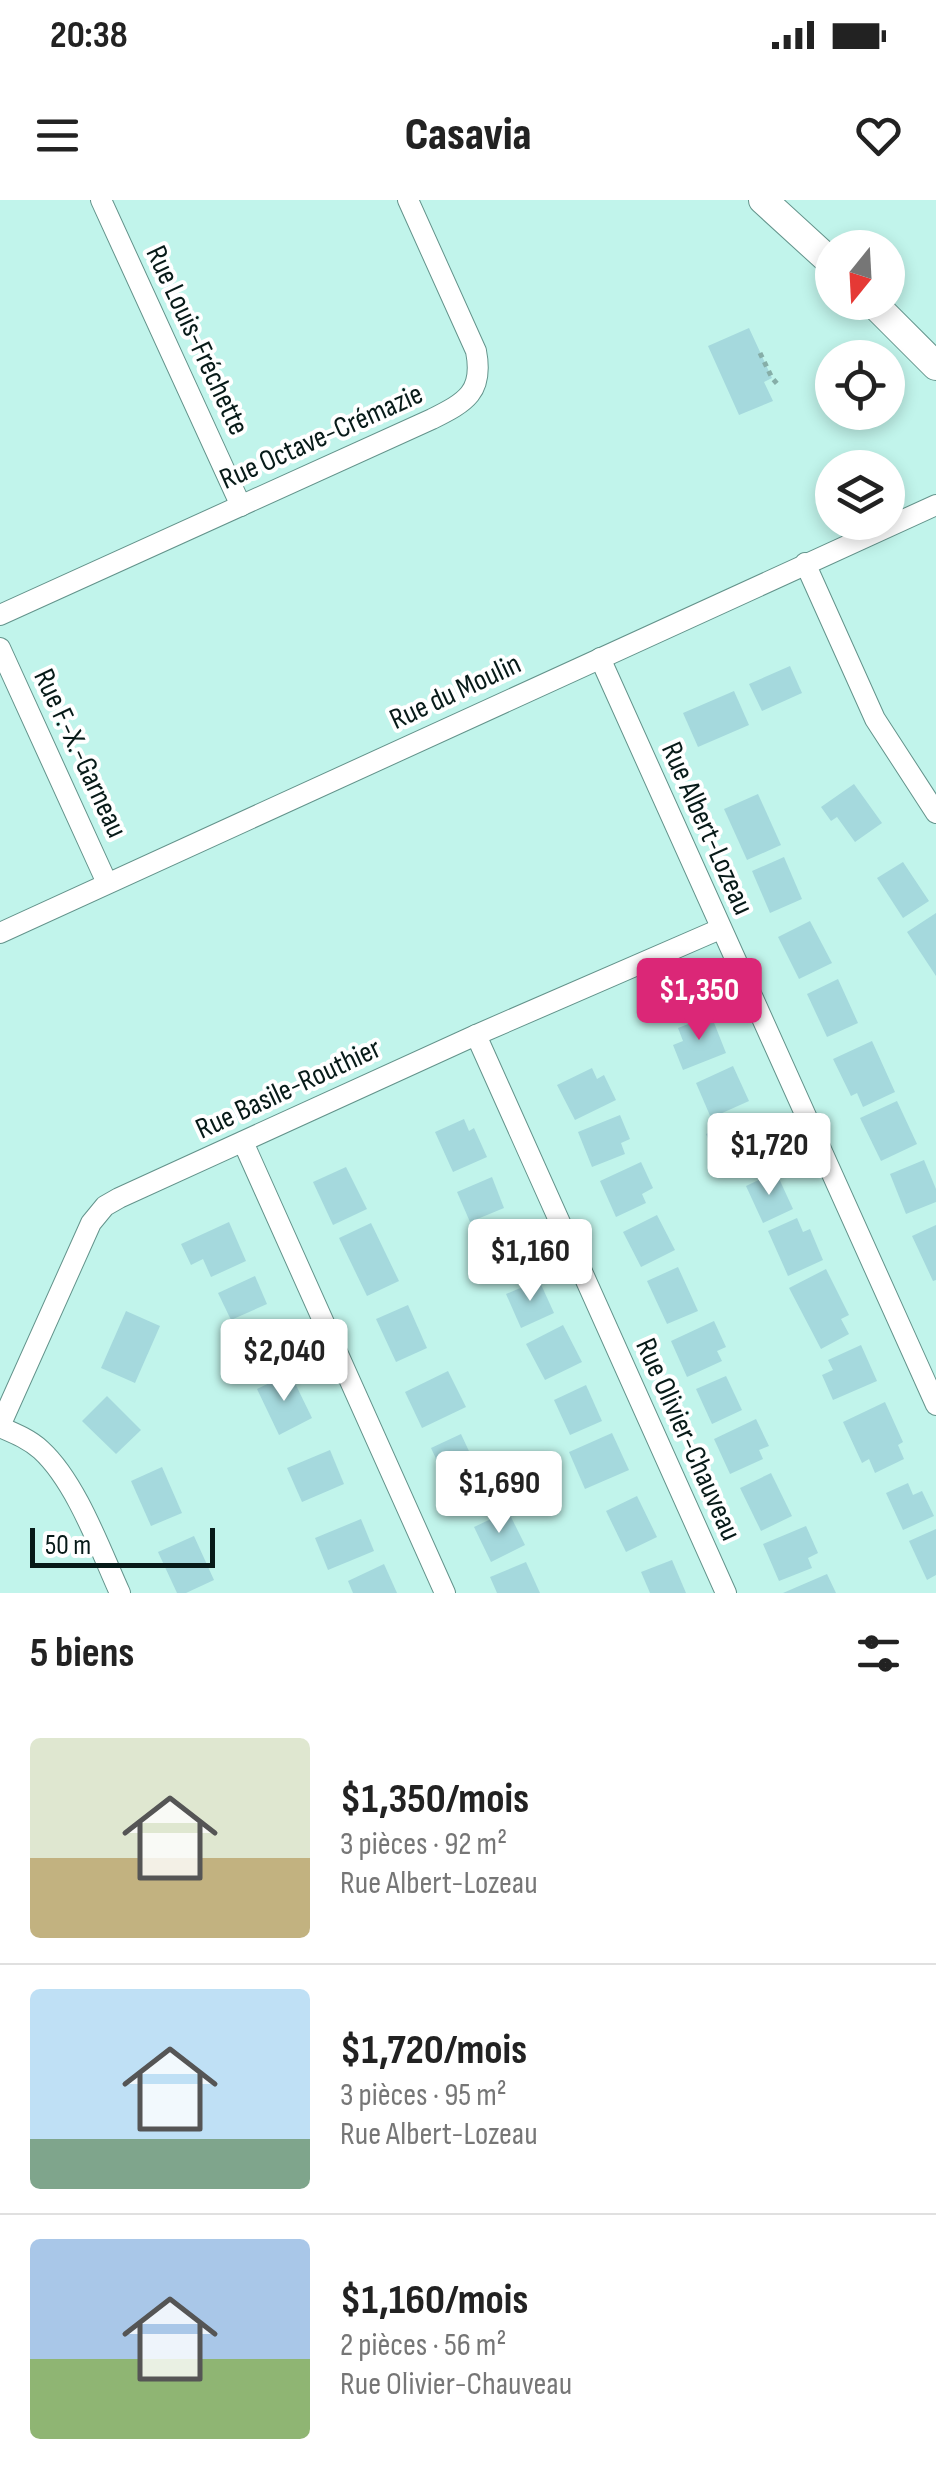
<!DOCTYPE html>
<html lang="fr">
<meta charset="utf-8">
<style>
:root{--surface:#fff;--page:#f6f6f6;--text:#222;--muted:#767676;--line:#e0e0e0;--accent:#db2777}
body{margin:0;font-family:"Sofia Sans Condensed",sans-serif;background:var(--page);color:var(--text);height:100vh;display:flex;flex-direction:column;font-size:38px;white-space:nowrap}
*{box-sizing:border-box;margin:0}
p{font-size:32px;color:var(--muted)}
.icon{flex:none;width:55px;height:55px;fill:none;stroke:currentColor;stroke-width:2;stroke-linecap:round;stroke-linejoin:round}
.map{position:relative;height:1393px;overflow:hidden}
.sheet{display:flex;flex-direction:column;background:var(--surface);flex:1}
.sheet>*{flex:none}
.needle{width:65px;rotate:198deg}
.buttons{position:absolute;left:815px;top:30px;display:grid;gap:20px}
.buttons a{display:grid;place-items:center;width:90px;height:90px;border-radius:50%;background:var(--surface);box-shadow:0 5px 15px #0003;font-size:50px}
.scale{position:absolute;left:30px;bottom:25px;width:185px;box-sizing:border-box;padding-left:10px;border:5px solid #071a18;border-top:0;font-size:28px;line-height:35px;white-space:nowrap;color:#071a18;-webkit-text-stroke:8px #fff;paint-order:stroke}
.price{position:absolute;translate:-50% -85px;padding:0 22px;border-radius:10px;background:#fff;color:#222;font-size:32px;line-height:65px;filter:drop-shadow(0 2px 5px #0008)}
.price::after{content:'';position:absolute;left:50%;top:60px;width:30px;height:22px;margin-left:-15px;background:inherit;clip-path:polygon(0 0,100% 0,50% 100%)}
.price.selected{background:var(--accent);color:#fff}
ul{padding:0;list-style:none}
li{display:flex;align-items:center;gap:30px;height:250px;padding:0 30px}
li+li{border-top:2px solid var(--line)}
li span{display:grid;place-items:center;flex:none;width:280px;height:200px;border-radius:10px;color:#555}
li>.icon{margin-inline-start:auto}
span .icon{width:120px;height:120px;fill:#fffc;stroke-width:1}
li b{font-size:42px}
h2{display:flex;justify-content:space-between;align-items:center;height:120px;padding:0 30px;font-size:42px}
.status{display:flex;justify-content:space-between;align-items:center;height:70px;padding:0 50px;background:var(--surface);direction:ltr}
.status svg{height:28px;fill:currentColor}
header{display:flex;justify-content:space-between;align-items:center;height:130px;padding:0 30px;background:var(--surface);font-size:45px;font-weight:800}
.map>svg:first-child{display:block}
</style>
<div class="status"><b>20:38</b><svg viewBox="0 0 49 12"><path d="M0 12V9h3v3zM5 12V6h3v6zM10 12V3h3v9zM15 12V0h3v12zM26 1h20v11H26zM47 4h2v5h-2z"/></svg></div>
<header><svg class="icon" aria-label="menu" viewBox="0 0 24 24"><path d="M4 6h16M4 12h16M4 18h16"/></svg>Casavia<svg class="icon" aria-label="heart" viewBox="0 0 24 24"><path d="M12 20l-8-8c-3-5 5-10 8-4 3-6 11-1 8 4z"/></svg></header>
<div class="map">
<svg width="936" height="1393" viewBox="0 0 936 1393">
<rect width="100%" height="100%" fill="#c1f4eb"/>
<g fill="#a5d9dd">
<path d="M749,128L772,178L764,182L773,201L739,215L708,146Z"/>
<path d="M790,466L802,493L762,511L749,484Z"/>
<path d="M734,491L749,525L698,547L683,513Z"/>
<path d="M854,584L882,623L855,642L837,617L831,621L821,607Z"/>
<path d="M758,594L781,645L747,660L724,609Z"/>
<path d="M784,657L802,699L770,713L752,671Z"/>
<path d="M903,662L929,701L903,718L877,678Z"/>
<path d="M936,713V776L907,732Z"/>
<path d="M810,721L832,763L799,779L778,737Z"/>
<path d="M838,779L858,823L827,837L807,794Z"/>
<path d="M711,815L726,853L683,870L673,845L683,841L678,828Z"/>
<path d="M872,841L895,892L863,907L857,893L851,896L833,859Z"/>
<path d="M733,866L749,901L711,918L696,883Z"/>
<path d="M592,868L597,879L604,875L616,900L575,920L557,885Z"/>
<path d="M897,901L917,944L881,961L860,918Z"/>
<path d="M620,915L630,939L621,943L625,954L592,967L578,932Z"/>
<path d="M751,915L765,948L720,967L706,934Z"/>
<path d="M464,919L469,931L474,928L487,957L453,972L435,932Z"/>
<path d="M924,960L936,989V1002L906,1014L890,974Z"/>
<path d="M641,962L653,988L642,994L646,1003L616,1017L600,981Z"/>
<path d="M346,967L367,1009L333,1025L313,982Z"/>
<path d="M776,972L793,1009L763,1023L746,986Z"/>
<path d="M492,977L504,1008L470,1022L457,992Z"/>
<path d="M657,1015L675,1050L641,1067L623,1032Z"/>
<path d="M797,1018L803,1032L810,1029L823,1060L788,1076L768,1031Z"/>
<path d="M229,1022L246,1061L211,1077L203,1059L191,1065L181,1044Z"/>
<path d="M371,1023L399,1081L367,1096L339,1038Z"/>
<path d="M936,1025V1080L933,1081L912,1036Z"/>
<path d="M517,1027L533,1062L495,1078L480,1043Z"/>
<path d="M678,1067L698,1111L667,1124L647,1081Z"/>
<path d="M826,1069L849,1115L841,1119L849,1134L821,1149L789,1088Z"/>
<path d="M255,1076L267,1104L231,1120L218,1093Z"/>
<path d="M539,1080L554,1113L521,1128L506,1094Z"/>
<path d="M408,1105L427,1148L396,1162L376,1119Z"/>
<path d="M126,1111L160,1126L135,1183L101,1168Z"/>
<path d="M714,1121L726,1147L717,1151L722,1161L687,1177L671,1141Z"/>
<path d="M563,1125L582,1162L545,1180L526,1144Z"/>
<path d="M264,1126L277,1156L237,1173L224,1144Z"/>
<path d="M861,1145L877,1181L833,1200L822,1175L833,1170L828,1160Z"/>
<path d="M448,1171L466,1207L422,1228L405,1192Z"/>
<path d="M290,1173L312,1218L279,1235L257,1189Z"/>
<path d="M726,1176L742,1210L712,1224L696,1189Z"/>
<path d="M586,1185L602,1221L570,1235L554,1200Z"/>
<path d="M107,1196L141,1230L116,1254L82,1221Z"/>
<path d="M885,1202L903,1242L898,1245L904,1259L875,1273L869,1259L862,1263L843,1222Z"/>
<path d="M756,1219L769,1246L759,1250L763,1259L730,1274L714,1239Z"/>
<path d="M612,1233L629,1270L585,1289L569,1252Z"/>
<path d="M461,1234L481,1277L451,1291L431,1248Z"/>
<path d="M330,1250L344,1284L302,1302L287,1268Z"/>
<path d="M162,1267L182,1313L151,1326L131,1281Z"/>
<path d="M771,1273L792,1316L761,1331L740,1288Z"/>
<path d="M908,1283L913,1295L922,1291L934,1316L903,1330L886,1293Z"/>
<path d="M637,1296L657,1337L626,1352L606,1311Z"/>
<path d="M508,1311L525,1345L491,1362L474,1327Z"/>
<path d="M361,1319L374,1351L328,1370L315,1338Z"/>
<path d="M806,1326L818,1353L808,1358L812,1368L779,1381L763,1344Z"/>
<path d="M936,1329V1375L927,1380L909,1341Z"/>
<path d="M194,1336L214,1380L186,1393H177L158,1352Z"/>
<path d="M672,1360L686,1393H650L641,1372Z"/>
<path d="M526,1362L540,1393H497L490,1377Z"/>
<path d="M384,1364L397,1393H353L348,1381Z"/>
<path d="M827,1374L836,1393H783Z"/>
</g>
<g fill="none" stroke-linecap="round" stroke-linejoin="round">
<defs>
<g id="street">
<path d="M101,0L241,306"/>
<path d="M805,363L875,519L936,613"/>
<path d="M0,415L432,219C466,202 484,192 476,151L408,0"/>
<path d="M0,448L107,683"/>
<path d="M600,458L936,1205"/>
<path d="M0,733L936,305"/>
<path d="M476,835L726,1393"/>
<path d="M243,942L445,1393"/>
<path d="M0,1226L91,1023L105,1006L119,998L476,835L720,729"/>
<path d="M0,1227C14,1233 29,1239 41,1250C76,1282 100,1349 120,1393"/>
</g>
<g id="secondary">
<path d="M763,0L832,63"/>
<path d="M872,102L936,166"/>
</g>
</defs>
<use href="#street" stroke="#63938b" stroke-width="22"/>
<use href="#secondary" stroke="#63938b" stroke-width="30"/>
<path stroke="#86aea8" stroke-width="5" stroke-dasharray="5 5" stroke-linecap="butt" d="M760,153L772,178L779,186"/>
<use href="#street" stroke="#fff" stroke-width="20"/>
<use href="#secondary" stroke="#fff" stroke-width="28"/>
</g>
<g text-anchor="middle" stroke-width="8" stroke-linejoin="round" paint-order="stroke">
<g font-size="30" fill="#071a18" stroke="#fff">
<text transform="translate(198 140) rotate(65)" y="10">Rue Louis-Fréchette</text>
<text transform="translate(321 236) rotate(-24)" y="10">Rue Octave-Crémazie</text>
<text transform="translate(455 491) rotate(-25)" y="10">Rue du Moulin</text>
<text transform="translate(81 553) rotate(65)" y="10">Rue F.-X.-Garneau</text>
<text transform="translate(708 628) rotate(66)" y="10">Rue Albert-Lozeau</text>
<text transform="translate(288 888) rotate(-25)" y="10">Rue Basile-Routhier</text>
<text transform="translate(689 1239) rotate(66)" y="10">Rue Olivier-Chauveau</text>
</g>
</g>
</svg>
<div class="buttons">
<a><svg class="needle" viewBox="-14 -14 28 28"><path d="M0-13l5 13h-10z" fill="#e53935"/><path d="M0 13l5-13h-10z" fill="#767676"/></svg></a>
<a><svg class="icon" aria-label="locate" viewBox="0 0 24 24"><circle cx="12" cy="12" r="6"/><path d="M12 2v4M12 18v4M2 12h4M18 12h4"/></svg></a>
<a><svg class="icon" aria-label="layers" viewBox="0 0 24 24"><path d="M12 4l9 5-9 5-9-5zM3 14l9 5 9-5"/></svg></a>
</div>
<div class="scale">50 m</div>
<b class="price selected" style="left:699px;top:843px">$1,350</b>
<b class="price" style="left:769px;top:998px">$1,720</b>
<b class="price" style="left:530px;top:1104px">$1,160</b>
<b class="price" style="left:284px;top:1204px">$2,040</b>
<b class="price" style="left:499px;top:1336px">$1,690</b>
</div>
<section class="sheet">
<h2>5 biens<svg class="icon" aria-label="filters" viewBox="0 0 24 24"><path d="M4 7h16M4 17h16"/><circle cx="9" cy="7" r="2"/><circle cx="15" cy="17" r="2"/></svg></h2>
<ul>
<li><span style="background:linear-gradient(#dfe7d0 60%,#c2b280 0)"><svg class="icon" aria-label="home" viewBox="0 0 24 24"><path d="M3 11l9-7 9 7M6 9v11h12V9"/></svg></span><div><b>$1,350/mois</b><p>3 pièces · 92 m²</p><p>Rue Albert-Lozeau</p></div></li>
<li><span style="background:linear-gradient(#bfe0f5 75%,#7fa58c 0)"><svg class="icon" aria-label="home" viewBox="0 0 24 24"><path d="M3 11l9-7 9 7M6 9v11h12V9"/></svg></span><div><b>$1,720/mois</b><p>3 pièces · 95 m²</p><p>Rue Albert-Lozeau</p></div></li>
<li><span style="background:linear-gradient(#a9c7e8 60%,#8fb573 0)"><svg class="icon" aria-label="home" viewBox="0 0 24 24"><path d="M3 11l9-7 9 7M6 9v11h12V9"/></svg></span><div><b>$1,160/mois</b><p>2 pièces · 56 m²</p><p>Rue Olivier-Chauveau</p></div></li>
</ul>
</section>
